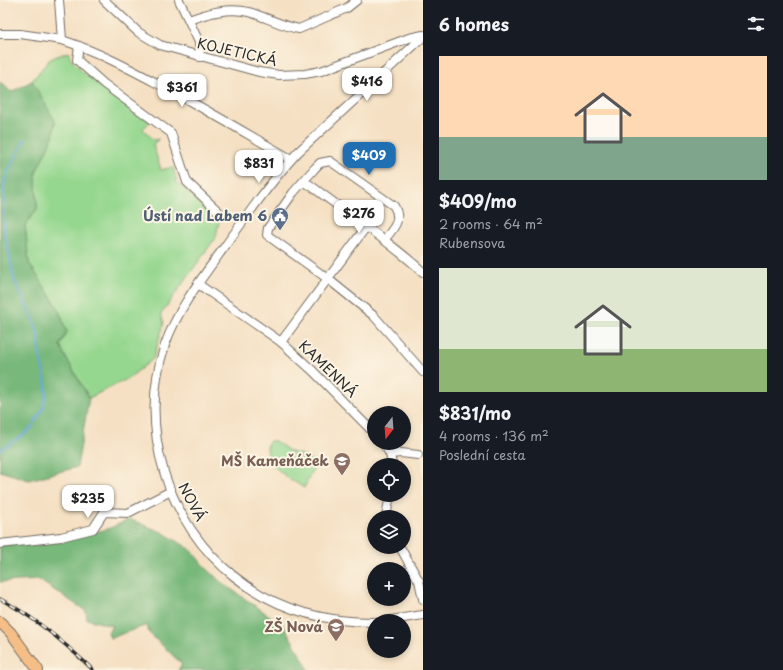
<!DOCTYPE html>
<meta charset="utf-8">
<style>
:root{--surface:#171b24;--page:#242831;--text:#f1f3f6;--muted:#9ea1a6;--accent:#1f6fb2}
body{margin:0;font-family:"Playpen Sans",sans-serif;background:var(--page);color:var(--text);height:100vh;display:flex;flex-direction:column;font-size:15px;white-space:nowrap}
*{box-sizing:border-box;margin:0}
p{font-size:13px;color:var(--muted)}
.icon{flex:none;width:22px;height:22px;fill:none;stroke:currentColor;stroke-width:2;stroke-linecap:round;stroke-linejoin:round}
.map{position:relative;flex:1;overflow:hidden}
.details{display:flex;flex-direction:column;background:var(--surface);width:360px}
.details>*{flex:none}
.needle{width:26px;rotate:197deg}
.controls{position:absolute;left:367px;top:406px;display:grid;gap:8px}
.controls a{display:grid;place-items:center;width:44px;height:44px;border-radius:50%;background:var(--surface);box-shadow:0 2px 6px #0003;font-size:20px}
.price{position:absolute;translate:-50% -34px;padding:0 9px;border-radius:8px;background:#fff;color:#222;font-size:13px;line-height:26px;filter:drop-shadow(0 1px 2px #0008)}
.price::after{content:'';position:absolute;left:50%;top:24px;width:12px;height:9px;margin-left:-6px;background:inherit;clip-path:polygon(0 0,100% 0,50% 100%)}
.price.active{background:var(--accent);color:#fff}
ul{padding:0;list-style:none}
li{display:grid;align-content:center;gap:8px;height:212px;padding:0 16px}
li span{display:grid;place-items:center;height:124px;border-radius:0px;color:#555}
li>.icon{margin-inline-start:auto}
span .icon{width:72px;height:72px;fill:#fffc;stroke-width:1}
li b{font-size:17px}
h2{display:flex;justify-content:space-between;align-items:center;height:48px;padding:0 16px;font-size:17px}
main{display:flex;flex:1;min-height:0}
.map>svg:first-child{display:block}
</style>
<main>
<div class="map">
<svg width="423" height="670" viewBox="0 0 423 670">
<rect width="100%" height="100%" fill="#fcf5e5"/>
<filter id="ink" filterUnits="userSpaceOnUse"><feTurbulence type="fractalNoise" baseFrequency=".025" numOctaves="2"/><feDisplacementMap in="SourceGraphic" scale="8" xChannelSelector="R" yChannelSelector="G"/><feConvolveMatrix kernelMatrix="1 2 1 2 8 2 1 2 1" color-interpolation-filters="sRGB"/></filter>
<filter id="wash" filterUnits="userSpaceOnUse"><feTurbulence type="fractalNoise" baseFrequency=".012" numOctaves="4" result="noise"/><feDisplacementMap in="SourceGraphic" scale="16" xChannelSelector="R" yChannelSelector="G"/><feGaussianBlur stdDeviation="0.9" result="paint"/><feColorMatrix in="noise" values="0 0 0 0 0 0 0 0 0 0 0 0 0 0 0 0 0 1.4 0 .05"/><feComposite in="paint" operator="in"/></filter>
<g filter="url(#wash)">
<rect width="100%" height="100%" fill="#f5e0c3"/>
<g fill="#95d78f" stroke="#60815d">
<path d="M68,52L72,61L86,75L150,121L143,129L154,140L158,139V140L155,142L153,145L161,170L173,167L177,182L219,221L216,237L161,314L164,323L153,359L129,378L89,398L65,356L60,345L67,332L58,308L29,263L25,225L37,209L36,172L53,136L55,122L32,81L50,59Z"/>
<path d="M270,441H275L291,452L303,455L316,463L304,488C289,478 262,465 268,443Z"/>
</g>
<g fill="#78b87a" stroke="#527252">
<path d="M32,81L55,121L53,136L36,172L37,209L25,225L29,263L58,308L67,332L60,345L65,356L89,398L77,467L29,480L0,471V82L11,92Z"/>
<path d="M129,519L162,532L190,549L204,566L221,582L284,626L309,670H178L182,664L149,633L147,625L110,638L108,632L112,626L87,619L86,611L39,580L0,582V545L87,532C103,533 115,526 129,519Z"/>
</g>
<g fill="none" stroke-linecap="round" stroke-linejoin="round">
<g stroke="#6aa7dc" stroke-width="2">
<path d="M25,139L7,174L4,185V229L14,279L34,321L39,338L40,355L46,386V395L43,409L35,422"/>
<path d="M0,450L25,434L33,426"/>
</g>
</g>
</g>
<g filter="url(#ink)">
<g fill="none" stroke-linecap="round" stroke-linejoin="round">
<defs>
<g id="minor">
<path d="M59,0L62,40C99,52 130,69 164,87C207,110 249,135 291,159"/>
<path d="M104,0L138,32L160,45L259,72L279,75L305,74L321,71L409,38L423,35"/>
<path d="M179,0L199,42L200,57"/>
<path d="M189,20C208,13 229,7 249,12C266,17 282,26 299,29L347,8L357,0"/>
<path d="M0,34H20L62,40"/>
<path d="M79,46L77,60L104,84L171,133L187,182L219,212"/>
<path d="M303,182L310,185C348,214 388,240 423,272"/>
<path d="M385,239C394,228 402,220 394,206L330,161L320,163L315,168L293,193L268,228L267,235L328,279L374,316L423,372"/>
<path d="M198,284L281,342L313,371L374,433"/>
<path d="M281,342L366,227"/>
<path d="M383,443L390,454L392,465"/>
<path d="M390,454L401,453L418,455"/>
<path d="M386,517L390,495"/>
<path d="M0,544L61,537L93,529L104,512L128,513L171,491"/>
<path d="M400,547L419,581L423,599"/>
<path d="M384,621L423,615"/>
<path d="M374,622C324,622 275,609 235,577C167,524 137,427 165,345C177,310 201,279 223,249C247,216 270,182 298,152L423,37"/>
</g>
<path id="major" d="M0,622L11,633L38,670"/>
</defs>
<use href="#minor" stroke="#726a60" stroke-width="10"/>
<use href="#major" stroke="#726a60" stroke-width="12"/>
<use href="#minor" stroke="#fff" stroke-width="8"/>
<use href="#major" stroke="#f6be87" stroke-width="10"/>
<defs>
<path id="rail" d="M0,599C35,617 65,643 93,670"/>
</defs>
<use href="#rail" stroke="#2b2b2b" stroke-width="3.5"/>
<use href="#rail" stroke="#fcf5e5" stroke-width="2" stroke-dasharray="6" stroke-linecap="butt"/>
</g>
</g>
<defs>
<symbol id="civic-pin" viewBox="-11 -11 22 30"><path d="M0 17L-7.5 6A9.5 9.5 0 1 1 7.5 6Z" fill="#5c6f8a" stroke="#fcf5e5"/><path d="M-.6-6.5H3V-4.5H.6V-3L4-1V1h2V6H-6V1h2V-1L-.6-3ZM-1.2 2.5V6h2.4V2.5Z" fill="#fff"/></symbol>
<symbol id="school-pin" viewBox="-11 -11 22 30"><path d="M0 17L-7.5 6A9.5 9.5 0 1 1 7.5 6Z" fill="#8d6e63" stroke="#fcf5e5"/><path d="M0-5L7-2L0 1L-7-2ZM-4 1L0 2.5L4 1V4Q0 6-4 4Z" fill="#fff"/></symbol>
</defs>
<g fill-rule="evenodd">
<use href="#civic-pin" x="270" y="206" width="20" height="27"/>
<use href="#school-pin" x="332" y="451" width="20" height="27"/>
<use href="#school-pin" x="326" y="617" width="20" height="27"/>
</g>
<g text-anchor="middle" stroke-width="4" stroke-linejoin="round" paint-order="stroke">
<g font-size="14" fill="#2b2b2b" stroke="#fcf5e5">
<text transform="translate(237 52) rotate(13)" y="5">KOJETICKÁ</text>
<text transform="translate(328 369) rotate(44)" y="5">KAMENNÁ</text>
<text transform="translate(192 502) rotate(62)" y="5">NOVÁ</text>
</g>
<g font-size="14" font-weight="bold" fill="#4e5e75" stroke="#fcf5e5" text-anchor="end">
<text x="267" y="221">Ústí nad Labem 6</text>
</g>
<g font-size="14" font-weight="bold" fill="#785e54" stroke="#fcf5e5" text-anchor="end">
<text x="329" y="466">MŠ Kameňáček</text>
<text x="323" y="632">ZŠ Nová</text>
</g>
</g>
</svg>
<div class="controls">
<a><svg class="needle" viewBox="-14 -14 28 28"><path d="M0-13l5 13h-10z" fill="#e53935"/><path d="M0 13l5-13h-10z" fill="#9ea1a6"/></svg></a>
<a><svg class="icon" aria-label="locate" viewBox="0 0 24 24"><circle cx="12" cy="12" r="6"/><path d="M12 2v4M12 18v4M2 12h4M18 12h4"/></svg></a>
<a><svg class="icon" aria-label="layers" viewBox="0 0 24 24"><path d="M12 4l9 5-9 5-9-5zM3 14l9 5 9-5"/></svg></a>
<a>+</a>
<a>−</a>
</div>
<b class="price" style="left:367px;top:102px">$416</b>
<b class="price" style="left:182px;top:108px">$361</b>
<b class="price active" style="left:369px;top:176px">$409</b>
<b class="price" style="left:259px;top:184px">$831</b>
<b class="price" style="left:359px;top:234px">$276</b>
<b class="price" style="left:88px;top:519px">$235</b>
</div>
<section class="details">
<h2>6 homes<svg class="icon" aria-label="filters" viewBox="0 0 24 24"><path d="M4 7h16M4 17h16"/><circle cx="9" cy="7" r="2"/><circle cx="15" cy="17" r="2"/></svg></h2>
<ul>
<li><span style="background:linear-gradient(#ffd9b3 65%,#7fa58c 0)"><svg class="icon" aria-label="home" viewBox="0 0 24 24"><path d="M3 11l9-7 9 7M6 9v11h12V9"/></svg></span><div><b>$409/mo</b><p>2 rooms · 64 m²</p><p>Rubensova</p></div></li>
<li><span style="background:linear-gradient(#dfe7d0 65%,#8fb573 0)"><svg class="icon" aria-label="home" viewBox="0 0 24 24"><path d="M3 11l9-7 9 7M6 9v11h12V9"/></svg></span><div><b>$831/mo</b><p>4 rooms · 136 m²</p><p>Poslední cesta</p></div></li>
</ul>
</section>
</main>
